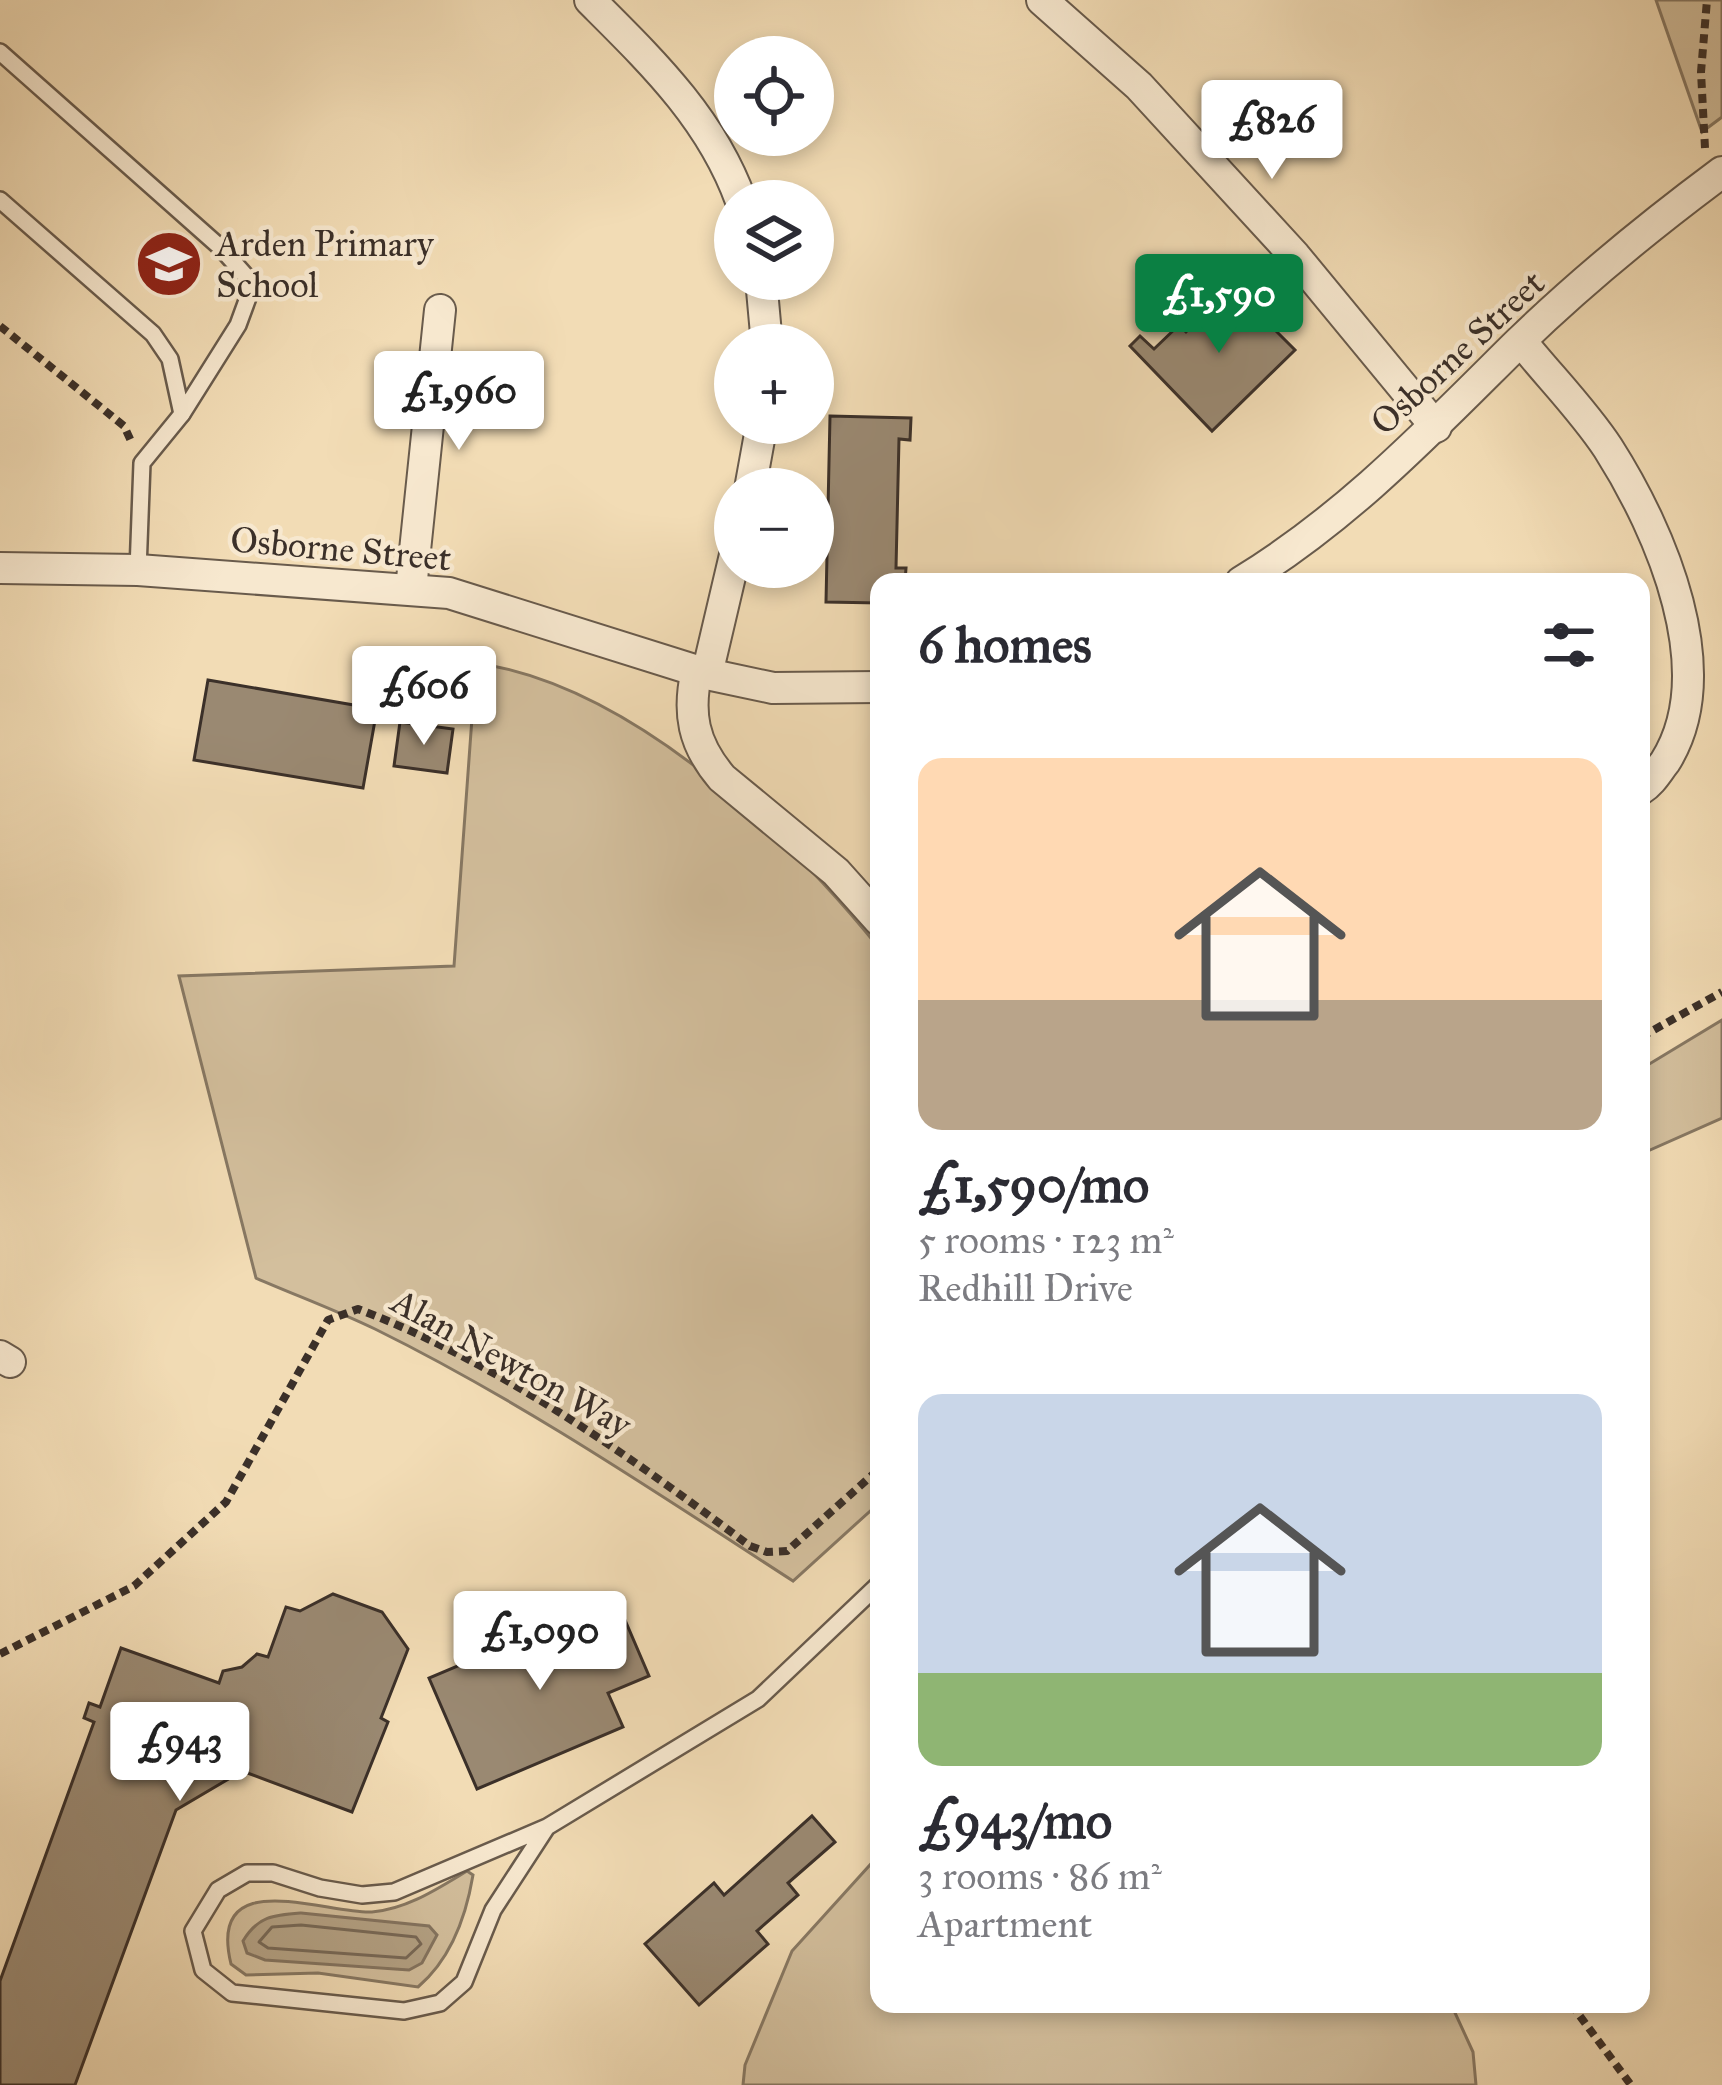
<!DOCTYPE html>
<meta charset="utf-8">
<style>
:root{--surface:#fff;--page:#f7f7f7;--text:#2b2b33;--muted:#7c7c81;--accent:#0b8043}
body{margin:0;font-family:"IM FELL Great Primer",serif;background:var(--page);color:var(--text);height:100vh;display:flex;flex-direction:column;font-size:45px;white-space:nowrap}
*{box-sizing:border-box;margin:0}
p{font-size:39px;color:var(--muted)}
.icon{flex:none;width:66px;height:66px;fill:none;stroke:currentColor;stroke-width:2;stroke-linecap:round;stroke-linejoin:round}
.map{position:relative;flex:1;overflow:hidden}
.sheet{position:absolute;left:870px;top:573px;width:780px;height:1440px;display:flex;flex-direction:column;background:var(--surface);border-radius:24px;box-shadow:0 6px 18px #0003}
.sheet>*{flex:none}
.tools{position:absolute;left:714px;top:36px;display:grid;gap:24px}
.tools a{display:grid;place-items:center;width:120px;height:120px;border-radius:50%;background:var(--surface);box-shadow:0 6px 18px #0003;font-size:60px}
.price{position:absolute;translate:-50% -102px;padding:0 27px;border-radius:12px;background:#fff;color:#222;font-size:39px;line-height:78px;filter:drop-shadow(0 3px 6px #0008)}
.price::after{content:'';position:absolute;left:50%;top:72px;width:36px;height:27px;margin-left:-18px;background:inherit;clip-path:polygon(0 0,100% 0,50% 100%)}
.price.on{background:var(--accent);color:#fff}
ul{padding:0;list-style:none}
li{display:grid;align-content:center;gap:24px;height:636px;padding:0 48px}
li span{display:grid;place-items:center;height:372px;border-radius:24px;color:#555}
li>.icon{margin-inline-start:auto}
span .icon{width:216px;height:216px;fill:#fffc;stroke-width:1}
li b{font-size:51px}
h2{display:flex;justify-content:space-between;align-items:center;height:144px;padding:0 48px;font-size:51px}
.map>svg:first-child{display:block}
</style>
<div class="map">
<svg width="1722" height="2085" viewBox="0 0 1722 2085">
<rect width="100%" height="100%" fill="#f2dcb5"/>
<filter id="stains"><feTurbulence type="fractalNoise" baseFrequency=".00167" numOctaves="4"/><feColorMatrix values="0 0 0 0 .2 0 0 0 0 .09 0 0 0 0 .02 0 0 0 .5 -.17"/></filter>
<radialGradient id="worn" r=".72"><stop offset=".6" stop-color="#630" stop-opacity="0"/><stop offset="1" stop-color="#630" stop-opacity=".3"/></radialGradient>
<g fill="#d3bf9d" stroke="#877863" stroke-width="3">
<path d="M1656,0H1722V117L1702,132Z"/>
<path d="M476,663C629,685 785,831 879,948V1503L793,1581C657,1493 521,1401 375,1329C336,1310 295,1295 256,1278L179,976L454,966Z"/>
<path d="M1722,1020V1118L1641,1154V1069Z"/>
<path d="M879,1855V2004H1451L1473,2052L1476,2085H743L745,2065L792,1951Z"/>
<path d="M467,1871L473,1875C466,1917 451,1959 418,1987L318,1973L246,1975L231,1964C206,1862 327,1915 372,1912C407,1909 437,1889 467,1871Z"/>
</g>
<path fill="#b4a285" stroke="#847460" stroke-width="3" d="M301,1913L429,1926L437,1935L422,1963L409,1970L265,1960L247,1953L243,1941C258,1916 274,1915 301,1913Z"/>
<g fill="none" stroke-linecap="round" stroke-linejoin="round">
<path stroke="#786957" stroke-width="3" d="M301,1925L416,1937L421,1944L406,1958L268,1948L259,1942L272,1927Z"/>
</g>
<g fill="#9a8972" stroke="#3b3029" stroke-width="3">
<path d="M1237,281L1276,321L1271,326L1295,350L1212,431L1130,346L1140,336L1154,349L1179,325L1186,332Z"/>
<path d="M830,416L911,418L910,440L899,439L896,568H906L905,582H879V603L826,602Z"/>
<path d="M208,680L377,709L363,788L194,760Z"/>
<path d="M400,722L453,729L447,773L394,766Z"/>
<path d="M333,1594L382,1612L408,1649L381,1718L388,1722L352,1812L242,1771L176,1810L75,2085H0V1981L94,1722L84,1718L89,1703L100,1707L121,1648L219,1683L223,1671L242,1667L257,1654L268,1657L286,1607L300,1611Z"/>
<path d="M616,1599L649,1676L608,1693L623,1727L477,1789L429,1678Z"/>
<path d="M812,1816L835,1842L788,1883L798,1895L757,1931L768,1944L699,2005L645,1944L714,1883L724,1895Z"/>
</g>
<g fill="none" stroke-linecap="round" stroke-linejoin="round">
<defs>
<g id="service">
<path d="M0,52L221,248L253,284L238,325L182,414L170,359L153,334L0,200"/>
<path d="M138,570L142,463L182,414"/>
<path d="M547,1827L493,1910L464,1982L440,2003L404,2011L232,1993L203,1970L193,1931L218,1890L247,1873H273L320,1888L362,1895L394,1892L547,1827L758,1699L879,1584"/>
</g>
<g id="minor">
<path d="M590,0C651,61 711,118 741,201"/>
<path d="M1042,0L1139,86L1295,256L1436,427"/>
<path d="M761,279L767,345"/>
<path d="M1521,341C1549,376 1583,410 1608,448C1661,531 1722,672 1665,762C1657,772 1652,782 1641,789"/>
<path d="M750,489L762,423"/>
<path d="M0,568L138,570L449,593L707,674L773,688L879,687"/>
<path d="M1241,582C1348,517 1430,430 1518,343C1581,282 1652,224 1722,172"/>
<path d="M411,589L440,310"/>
<path d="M697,670C687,713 693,744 722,778L836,872L879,920"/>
<path d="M707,674L735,555"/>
<path d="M0,1356L10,1362"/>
</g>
</defs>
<use href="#service" stroke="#695b4c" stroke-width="20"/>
<use href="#minor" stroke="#695b4c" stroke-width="34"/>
<g stroke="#3b3029" stroke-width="8" stroke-dasharray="9 6" stroke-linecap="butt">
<path d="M1705,148L1701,72L1707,0"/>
<path d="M0,326L124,426L131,441"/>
<path d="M1641,1037L1722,992"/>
<path d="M0,1654L134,1586L226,1502L328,1320L358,1309C498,1362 631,1457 750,1546L767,1552L787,1551L879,1469"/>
<path d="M1571,2004L1631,2085"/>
</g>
<use href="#service" stroke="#f7e8cf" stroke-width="15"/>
<use href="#minor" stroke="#f7e8cf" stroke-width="30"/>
</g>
<defs>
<symbol id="school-disc" viewBox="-11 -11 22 22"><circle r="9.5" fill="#8f2418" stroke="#f7e8cf"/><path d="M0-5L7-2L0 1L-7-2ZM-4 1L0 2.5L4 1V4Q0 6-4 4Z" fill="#fff"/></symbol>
</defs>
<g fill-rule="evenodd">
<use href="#school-disc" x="131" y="226" width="76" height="76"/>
</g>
<g text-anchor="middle" stroke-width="9" stroke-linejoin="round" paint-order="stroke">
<g font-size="36" fill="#3b3029" stroke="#f7e8cf" text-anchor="start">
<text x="216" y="256">Arden Primary<tspan x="216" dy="41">School</tspan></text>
</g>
<g font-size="36" fill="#3b3029" stroke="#f7e8cf">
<text transform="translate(1457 352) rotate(-43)" y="13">Osborne Street</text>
<text transform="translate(341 548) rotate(5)" y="13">Osborne Street</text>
<text transform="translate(512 1362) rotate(29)" y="13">Alan Newton Way</text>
</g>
</g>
<rect width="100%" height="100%" filter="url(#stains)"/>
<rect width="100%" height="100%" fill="url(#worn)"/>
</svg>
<div class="tools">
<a><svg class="icon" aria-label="locate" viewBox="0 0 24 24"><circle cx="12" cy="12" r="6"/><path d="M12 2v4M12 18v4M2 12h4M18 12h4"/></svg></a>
<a><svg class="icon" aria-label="layers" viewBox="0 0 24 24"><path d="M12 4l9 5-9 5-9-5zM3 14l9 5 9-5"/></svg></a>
<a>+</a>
<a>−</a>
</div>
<b class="price" style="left:1272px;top:182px">£826</b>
<b class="price on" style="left:1219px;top:356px">£1,590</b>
<b class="price" style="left:459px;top:453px">£1,960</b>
<b class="price" style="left:424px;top:748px">£606</b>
<b class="price" style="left:540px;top:1693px">£1,090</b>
<b class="price" style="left:180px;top:1804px">£943</b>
<section class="sheet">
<h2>6 homes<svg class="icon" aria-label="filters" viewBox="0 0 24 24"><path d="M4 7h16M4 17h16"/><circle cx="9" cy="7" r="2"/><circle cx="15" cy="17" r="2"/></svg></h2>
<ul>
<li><span style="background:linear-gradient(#ffd9b3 65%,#b9a48a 0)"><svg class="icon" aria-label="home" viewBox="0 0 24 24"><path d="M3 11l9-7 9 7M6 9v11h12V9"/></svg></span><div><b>£1,590/mo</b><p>5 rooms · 123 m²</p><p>Redhill Drive</p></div></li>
<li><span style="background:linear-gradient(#c9d6e8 75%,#8fb573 0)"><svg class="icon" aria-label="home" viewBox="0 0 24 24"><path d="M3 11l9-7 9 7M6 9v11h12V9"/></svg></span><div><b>£943/mo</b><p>3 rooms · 86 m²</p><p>Apartment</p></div></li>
</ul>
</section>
</div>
